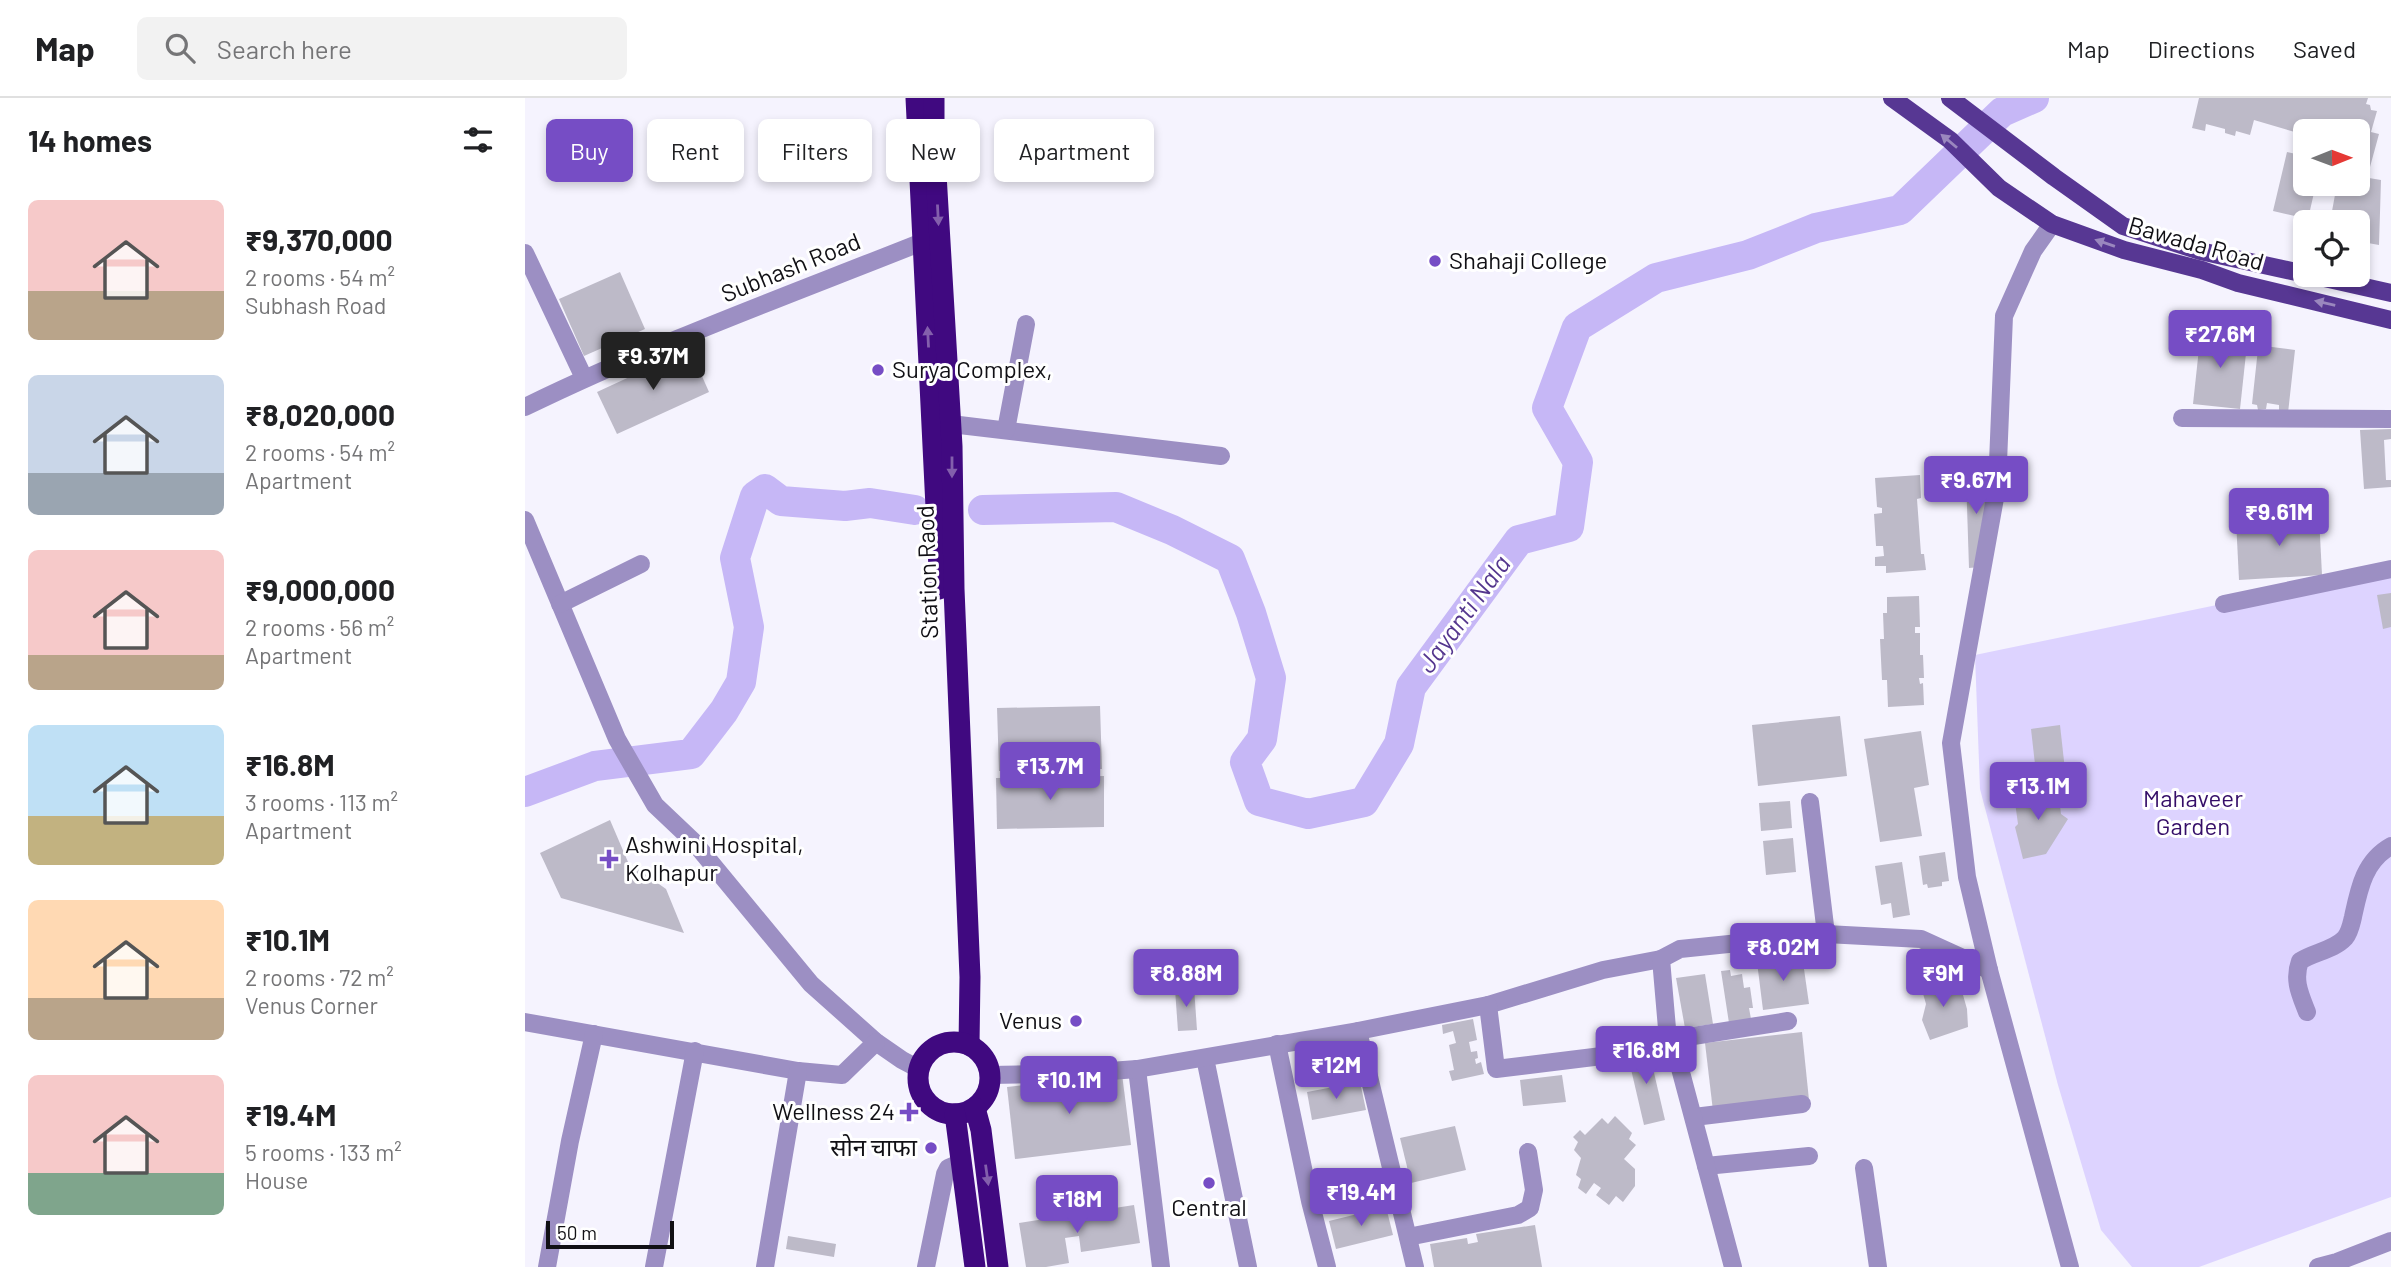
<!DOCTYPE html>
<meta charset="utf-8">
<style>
:root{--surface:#fff;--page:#f2f2f2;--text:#202124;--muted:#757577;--line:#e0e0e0;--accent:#764dc5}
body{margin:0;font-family:Barlow,"Noto Sans Devanagari",sans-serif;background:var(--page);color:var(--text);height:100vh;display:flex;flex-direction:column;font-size:26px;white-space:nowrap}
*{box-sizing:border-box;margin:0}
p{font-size:23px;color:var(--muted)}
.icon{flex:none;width:38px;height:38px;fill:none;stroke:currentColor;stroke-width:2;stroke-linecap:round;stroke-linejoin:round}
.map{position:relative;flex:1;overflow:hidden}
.side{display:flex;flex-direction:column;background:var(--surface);width:525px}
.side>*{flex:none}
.guide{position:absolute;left:21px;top:21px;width:665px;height:63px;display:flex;gap:14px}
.needle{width:46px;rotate:89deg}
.tools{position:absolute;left:1768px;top:21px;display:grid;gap:14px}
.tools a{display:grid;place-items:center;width:77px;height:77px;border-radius:10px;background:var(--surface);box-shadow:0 4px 10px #0003;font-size:35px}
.scale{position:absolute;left:21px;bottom:18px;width:128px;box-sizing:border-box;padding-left:7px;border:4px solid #111015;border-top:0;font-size:19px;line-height:24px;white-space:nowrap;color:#111015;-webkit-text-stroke:5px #fff;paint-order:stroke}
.price{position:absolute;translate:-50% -60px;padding:0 16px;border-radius:7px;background:var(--accent);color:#fff;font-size:23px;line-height:46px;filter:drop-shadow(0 2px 4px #0008)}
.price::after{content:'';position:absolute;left:50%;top:42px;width:21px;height:16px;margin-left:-10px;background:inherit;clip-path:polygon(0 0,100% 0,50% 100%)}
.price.on{background:#222;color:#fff}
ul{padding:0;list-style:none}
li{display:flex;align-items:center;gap:21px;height:175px;padding:0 28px}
li span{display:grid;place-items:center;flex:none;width:196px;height:140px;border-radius:10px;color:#555}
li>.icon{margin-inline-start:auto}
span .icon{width:84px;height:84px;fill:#fffc;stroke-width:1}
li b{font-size:30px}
h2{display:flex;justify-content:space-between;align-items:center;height:84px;padding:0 28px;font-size:30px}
.chip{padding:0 24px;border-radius:10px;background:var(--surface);box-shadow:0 4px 10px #0003;font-size:24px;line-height:63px}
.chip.on{background:var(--accent);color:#fff}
header{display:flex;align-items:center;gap:42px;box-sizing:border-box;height:98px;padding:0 35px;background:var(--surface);border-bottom:2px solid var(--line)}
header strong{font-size:33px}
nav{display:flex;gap:38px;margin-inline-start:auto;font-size:24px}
.search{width:490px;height:63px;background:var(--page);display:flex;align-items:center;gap:18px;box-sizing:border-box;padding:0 24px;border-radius:10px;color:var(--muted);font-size:26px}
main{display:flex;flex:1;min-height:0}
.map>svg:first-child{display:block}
</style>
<header>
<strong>Map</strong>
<div class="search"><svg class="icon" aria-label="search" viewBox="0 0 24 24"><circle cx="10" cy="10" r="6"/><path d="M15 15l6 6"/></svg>Search here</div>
<nav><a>Map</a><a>Directions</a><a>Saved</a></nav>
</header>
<main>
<section class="side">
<h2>14 homes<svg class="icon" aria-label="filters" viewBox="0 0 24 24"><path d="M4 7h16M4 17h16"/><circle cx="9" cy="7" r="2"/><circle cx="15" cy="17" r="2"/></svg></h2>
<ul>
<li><span style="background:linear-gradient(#f6c9c9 65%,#b9a48a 0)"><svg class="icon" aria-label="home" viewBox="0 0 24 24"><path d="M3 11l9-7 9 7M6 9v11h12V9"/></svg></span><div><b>₹9,370,000</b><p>2 rooms · 54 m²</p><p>Subhash Road</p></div></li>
<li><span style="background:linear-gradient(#c9d6e8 70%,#9aa5b1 0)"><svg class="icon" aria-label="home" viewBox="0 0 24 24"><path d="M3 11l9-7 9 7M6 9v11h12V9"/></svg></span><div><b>₹8,020,000</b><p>2 rooms · 54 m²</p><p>Apartment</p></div></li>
<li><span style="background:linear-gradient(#f6c9c9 75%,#b9a48a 0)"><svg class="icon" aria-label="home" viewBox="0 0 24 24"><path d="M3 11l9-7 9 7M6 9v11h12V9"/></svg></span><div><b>₹9,000,000</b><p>2 rooms · 56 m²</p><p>Apartment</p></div></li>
<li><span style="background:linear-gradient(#bfe0f5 65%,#c2b280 0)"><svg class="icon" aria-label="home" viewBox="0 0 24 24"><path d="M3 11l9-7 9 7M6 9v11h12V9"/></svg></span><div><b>₹16.8M</b><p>3 rooms · 113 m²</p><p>Apartment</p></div></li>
<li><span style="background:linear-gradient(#ffd9b3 70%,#b9a48a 0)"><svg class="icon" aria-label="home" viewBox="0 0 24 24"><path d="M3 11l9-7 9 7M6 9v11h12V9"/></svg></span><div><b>₹10.1M</b><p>2 rooms · 72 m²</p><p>Venus Corner</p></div></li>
<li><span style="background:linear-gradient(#f6c9c9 70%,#7fa58c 0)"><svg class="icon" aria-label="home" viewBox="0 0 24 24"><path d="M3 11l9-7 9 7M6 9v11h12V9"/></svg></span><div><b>₹19.4M</b><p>5 rooms · 133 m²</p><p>House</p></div></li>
</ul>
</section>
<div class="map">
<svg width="1866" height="1169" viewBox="0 0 1866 1169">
<rect width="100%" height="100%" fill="#f5f3fe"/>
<path fill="#ddd3ff" d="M1866,471V1099L1674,1169H1607L1576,1132L1533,987L1455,691L1450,557Z"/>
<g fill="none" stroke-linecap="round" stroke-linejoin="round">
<g stroke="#c6b7f6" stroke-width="30">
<path d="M458,412L591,409L647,432L705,461L726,515L746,580L737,641L720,664L734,703L783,716L839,704L874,646L886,589L994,442L1044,429L1053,364L1022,310L1052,229L1131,180L1223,157L1291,130L1375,112L1477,14L1509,0"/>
<path d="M0,694L70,668L166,656L199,613L216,584L224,529L210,460L230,398L240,391L256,403L320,408L345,405L390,412"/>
</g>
</g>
<g fill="#bdbac8">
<path d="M1674,0H1843L1841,6L1845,7L1846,12L1852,13L1846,34L1854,36L1845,69L1832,66V33H1780V37L1729,22L1725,37L1711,33L1710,38L1700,35V31L1681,26L1680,33L1667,30Z"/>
<path d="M1762,54L1780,58V86H1791L1783,121L1748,113Z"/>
<path d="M1832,78L1856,82L1854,147L1832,143V124H1805L1812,86H1832Z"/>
<path d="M95,174L120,231L59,258L34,201Z"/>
<path d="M1676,232L1723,237L1715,311L1668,306Z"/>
<path d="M1739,248L1770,252L1763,315L1754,314V307L1742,305L1741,311L1733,312L1732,307L1727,306L1733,251Z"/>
<path d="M165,251L184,294L92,336L72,294Z"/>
<path d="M1866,331V341L1859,342L1861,382H1866V389L1839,391L1835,332Z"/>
<path d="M1395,377L1396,400L1392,401L1396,456H1399L1401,472L1361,475V468H1350V459L1359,458L1358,448H1351L1349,416L1357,415V410L1352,409L1350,380Z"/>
<path d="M1465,377L1455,469L1444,470L1441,378Z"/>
<path d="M1794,418L1797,477L1714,482L1711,422Z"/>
<path d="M1866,495V529L1858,531L1852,497Z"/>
<path d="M1394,498L1395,529H1390V535H1395V557H1398L1399,580H1394L1395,586L1398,585L1399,607L1363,609L1362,582H1357L1355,541H1359L1358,515H1362V499Z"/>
<path d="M575,608L577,671L474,673L472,610Z"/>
<path d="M1315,618L1322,678L1233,688L1227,627Z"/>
<path d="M1535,627L1541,681L1512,684L1506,631Z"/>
<path d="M1396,633L1404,687L1389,690L1397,738L1355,744L1339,641Z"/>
<path d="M579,678V729L472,731L471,680Z"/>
<path d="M1533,691L1536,716L1543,721L1521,756L1498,761L1490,729L1493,726L1489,697Z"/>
<path d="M1265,703L1267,730L1236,733L1234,705Z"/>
<path d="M85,722L103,764L141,791L159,835L36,800L15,755Z"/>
<path d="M1268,740L1271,774L1241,777L1238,743Z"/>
<path d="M1420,754L1424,783L1417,784V788L1403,790L1402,786L1398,787L1394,758Z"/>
<path d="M1377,764L1385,817L1368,820L1366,805L1356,807L1350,768Z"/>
<path d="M1277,857L1284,906L1238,912L1232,864Z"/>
<path d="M1205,872L1206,878L1217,876L1219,890L1225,889L1228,910H1224L1226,921L1204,925L1196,873Z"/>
<path d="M1180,876L1188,926L1160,930L1151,880Z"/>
<path d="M1393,878H1396L1397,881L1408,878L1409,884L1414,883L1416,890L1424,888L1425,893L1436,890L1442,911L1443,929L1405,942L1397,922L1401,906Z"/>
<path d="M669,889L672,932L653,933L650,891Z"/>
<path d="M948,921L952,942L944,944L946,954L952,953L953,960L950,961L951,966L956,964L959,976L927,983L924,973L929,972L924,947L931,945L928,933L918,936L917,927Z"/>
<path d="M1277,934L1284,1002L1188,1013L1180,945Z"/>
<path d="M1123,949L1140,1022L1119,1027L1102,954Z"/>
<path d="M597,976L606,1047L490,1061L482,989Z"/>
<path d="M1037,977L1041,1004L998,1008L995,982Z"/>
<path d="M835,984L841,1012L787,1022L782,994Z"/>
<path d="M1090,1018L1107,1035L1104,1041L1111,1047L1099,1061L1110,1071V1088L1098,1104L1091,1098L1084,1107L1071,1097L1076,1090L1069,1085L1061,1096L1053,1090L1056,1081L1051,1077L1056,1060L1049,1052L1053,1044L1048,1039L1055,1032L1060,1037L1077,1020L1083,1026Z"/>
<path d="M930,1028L941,1072L886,1085L875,1040Z"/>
<path d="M609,1107L615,1145L556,1154L554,1138L540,1140L544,1165L521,1169H501L494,1125Z"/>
<path d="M861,1109L868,1137L811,1151L804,1123Z"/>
<path d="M1010,1127L1017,1169H909L905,1146L942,1140L943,1146L953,1144L951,1136Z"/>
<path d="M263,1138L311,1146L309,1159L261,1151Z"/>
</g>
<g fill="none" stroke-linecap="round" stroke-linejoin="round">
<g stroke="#9c8fc3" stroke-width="18">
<path d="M1527,126L1508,153L1479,218L1472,389L1426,645L1442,779L1464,872L1545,1169"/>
<path d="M0,155L59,280"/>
<path d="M0,309C129,246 264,197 397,144"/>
<path d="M1657,320L1866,321"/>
<path d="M426,326L696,358"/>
<path d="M481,332L501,226"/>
<path d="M0,422L92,641L130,707L168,743L286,886L351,944L377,962L394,971"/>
<path d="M35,506L116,466"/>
<path d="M1699,506L1866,471"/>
<path d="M1285,704L1301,836"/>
<path d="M963,907L1078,872L1136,861"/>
<path d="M1782,914C1775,896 1768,882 1775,863C1789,854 1809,852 1820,840C1825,834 1826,827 1828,819C1834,791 1839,763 1866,748"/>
<path d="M0,924L273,973L317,977L351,944"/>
<path d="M833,933L963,907L971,971L1093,956"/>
<path d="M1143,942L1263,923"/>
<path d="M752,946L785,1103L802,1169"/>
<path d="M680,960L723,1169"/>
<path d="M612,971L636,1169"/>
<path d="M465,977L558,975L612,971L833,933L890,1169"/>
<path d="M1169,1019L1277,1006"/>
<path d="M1181,1068L1284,1058"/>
<path d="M1339,1070L1353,1169"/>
<path d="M883,1139L993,1117L1005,1110L1009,1092L1003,1054"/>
<path d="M22,1169L45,1043L69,936"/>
<path d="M129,1169L170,953"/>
<path d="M240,1169L273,973"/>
<path d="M401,1169L420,1076L423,1070L437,1064"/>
<path d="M1208,1169L1153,963L1143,942L1136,861L1155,851L1301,836L1396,841L1464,872"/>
<path d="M1793,1169L1812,1164L1866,1143"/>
</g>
<g stroke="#573793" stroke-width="18">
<path d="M1367,0L1425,42L1474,90L1527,126L1599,152L1677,172L1713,185L1866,222"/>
<path d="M1425,0L1529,79L1598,128L1675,153L1780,176"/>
<path d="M1786,177L1866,195"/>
</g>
<g stroke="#400980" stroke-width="21">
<path d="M391,0L415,491"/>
<path d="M409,0V42L427,348L429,491L445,879L444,947"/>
<circle cx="429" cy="980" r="36"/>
<path d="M450,1010L456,1032L473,1169"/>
<path d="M430,1016L450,1169"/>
</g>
</g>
<defs><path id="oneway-solid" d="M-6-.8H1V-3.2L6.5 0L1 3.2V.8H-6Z" transform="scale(1.75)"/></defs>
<g fill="#9a87be">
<use href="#oneway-solid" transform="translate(1424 43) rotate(-140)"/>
<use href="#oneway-solid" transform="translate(1580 145) rotate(-161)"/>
<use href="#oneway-solid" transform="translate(1800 205) rotate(-167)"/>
</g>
<g fill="#835fac">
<use href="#oneway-solid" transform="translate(413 117) rotate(87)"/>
<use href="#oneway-solid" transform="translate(403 239) rotate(-93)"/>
<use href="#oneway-solid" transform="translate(427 369) rotate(90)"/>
<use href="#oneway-solid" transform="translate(462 1077) rotate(82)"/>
</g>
<g fill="#764dc5" stroke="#fff" stroke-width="2.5">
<circle cx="910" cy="163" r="7"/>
<circle cx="353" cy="272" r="7"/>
<path d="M80.5 750.5h7v7h7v7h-7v7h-7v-7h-7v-7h7z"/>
<circle cx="551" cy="923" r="7"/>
<path d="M380.5 1003.5h7v7h7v7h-7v7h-7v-7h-7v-7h7z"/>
<circle cx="406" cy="1050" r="7"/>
<circle cx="684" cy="1085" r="7"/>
</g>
<g text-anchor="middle" stroke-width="6" stroke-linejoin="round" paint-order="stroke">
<g font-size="24" fill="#111015" stroke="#fff">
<text transform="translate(1671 146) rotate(16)" y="8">Bawada Road</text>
<text transform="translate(266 170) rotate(-22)" y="8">Subhash Road</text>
<text transform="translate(403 474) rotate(-92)" y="8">Station Raod</text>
</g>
<g font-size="24" fill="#111015" stroke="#fff" text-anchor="start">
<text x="924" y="171">Shahaji College</text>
<text x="367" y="280">Surya Complex,</text>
<text x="100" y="755">Ashwini Hospital,<tspan x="100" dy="28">Kolhapur</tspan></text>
<text x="537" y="931" text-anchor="end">Venus</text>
<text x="370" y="1022" text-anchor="end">Wellness 24</text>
<text x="392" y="1058" text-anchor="end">सोन चाफा</text>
<text x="684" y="1118" text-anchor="middle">Central</text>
</g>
<g font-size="24" fill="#350e68" stroke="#fff">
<text x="1668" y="709">Mahaveer<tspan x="1668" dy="28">Garden</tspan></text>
</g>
<g font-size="26" font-style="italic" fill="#54368e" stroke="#fff">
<text transform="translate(939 516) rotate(-54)" y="9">Jayanti Nala</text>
</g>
</g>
</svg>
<div class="tools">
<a><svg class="needle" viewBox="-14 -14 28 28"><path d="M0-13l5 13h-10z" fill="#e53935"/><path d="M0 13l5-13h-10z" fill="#757577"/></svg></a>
<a><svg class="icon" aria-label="locate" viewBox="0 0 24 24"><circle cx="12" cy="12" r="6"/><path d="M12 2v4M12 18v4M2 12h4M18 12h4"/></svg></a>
</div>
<div class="scale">50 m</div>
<b class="price" style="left:1695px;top:272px">₹27.6M</b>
<b class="price on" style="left:128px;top:294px">₹9.37M</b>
<b class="price" style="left:1451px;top:418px">₹9.67M</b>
<b class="price" style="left:1754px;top:450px">₹9.61M</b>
<b class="price" style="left:525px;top:704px">₹13.7M</b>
<b class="price" style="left:1513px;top:724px">₹13.1M</b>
<b class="price" style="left:1258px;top:885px">₹8.02M</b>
<b class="price" style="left:661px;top:911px">₹8.88M</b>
<b class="price" style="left:1418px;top:911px">₹9M</b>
<b class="price" style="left:1121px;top:988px">₹16.8M</b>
<b class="price" style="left:811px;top:1003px">₹12M</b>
<b class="price" style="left:544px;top:1018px">₹10.1M</b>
<b class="price" style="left:836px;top:1130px">₹19.4M</b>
<b class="price" style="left:552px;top:1137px">₹18M</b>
<div class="guide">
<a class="chip on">Buy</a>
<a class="chip">Rent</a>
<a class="chip">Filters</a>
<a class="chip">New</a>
<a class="chip">Apartment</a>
</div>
</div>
</main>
